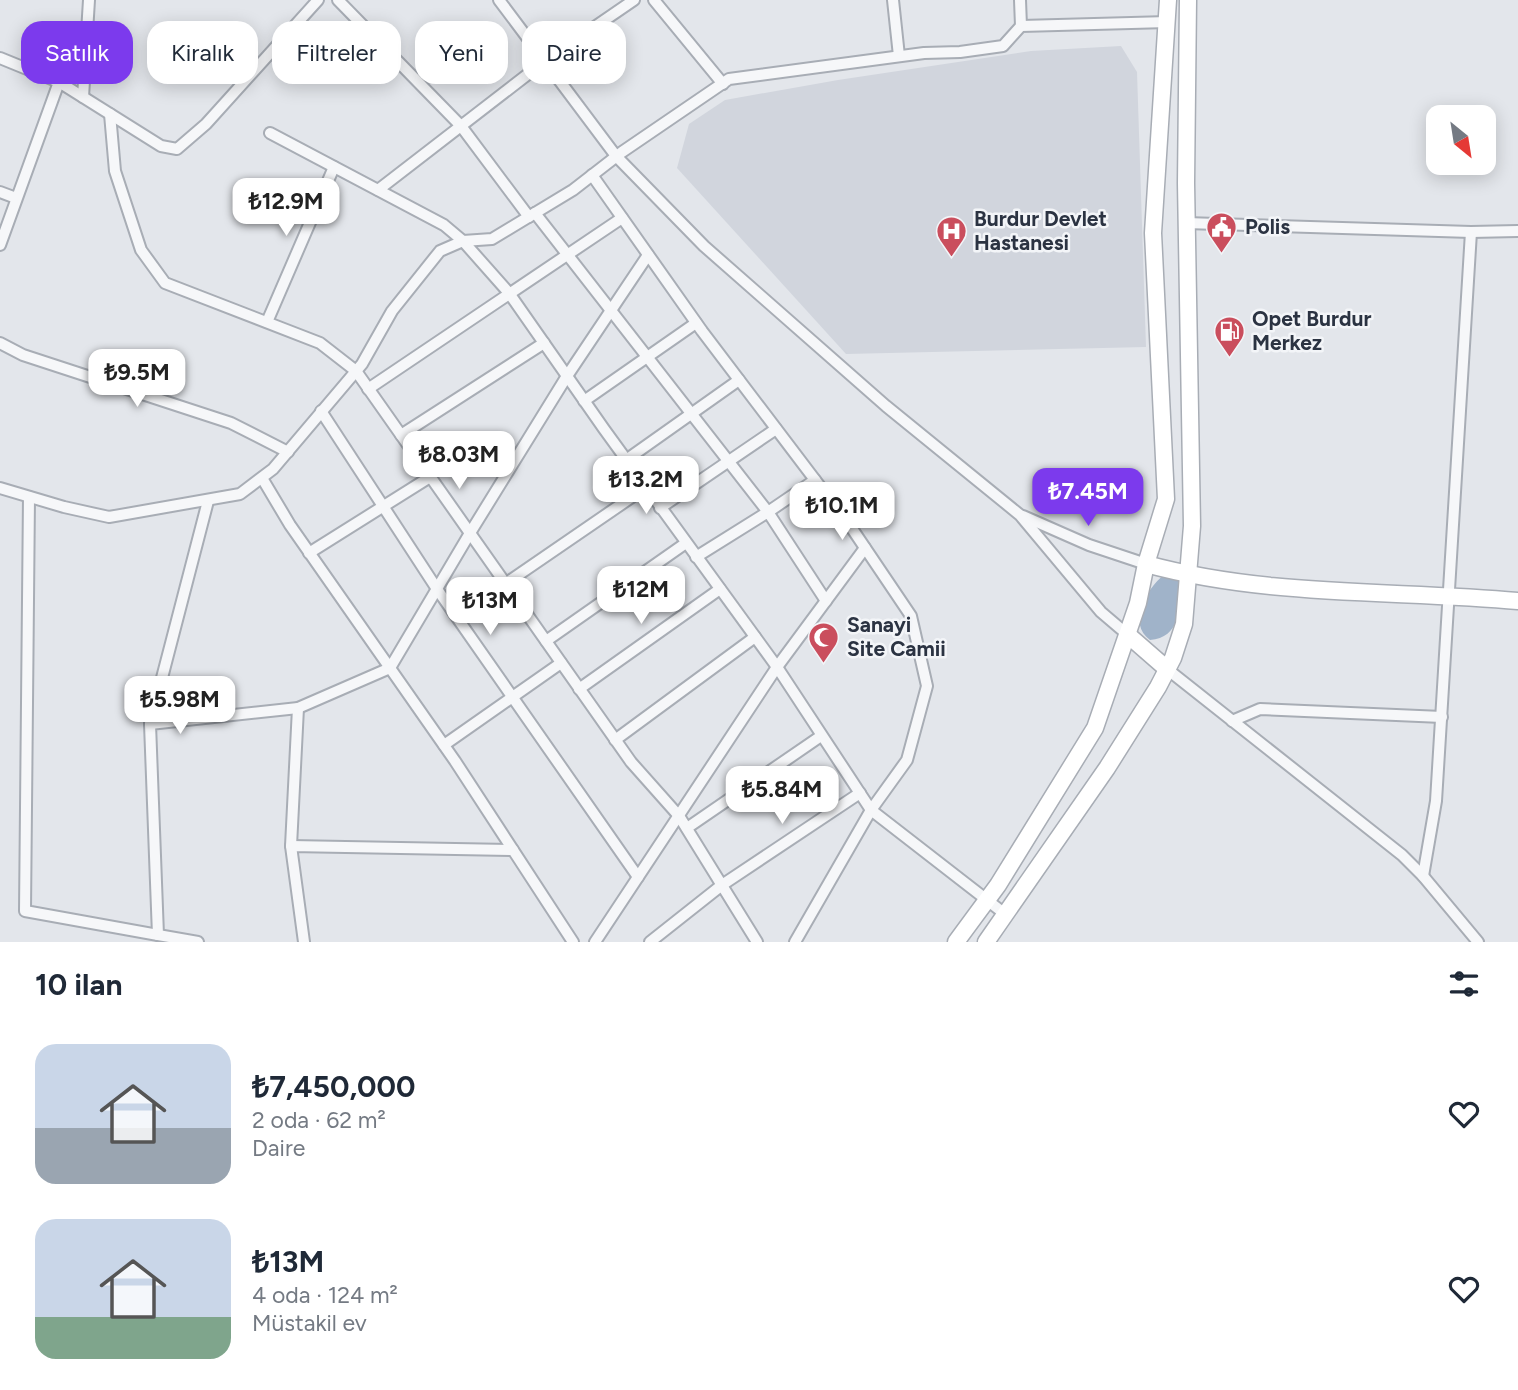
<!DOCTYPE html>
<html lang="tr">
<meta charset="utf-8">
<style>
:root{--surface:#fff;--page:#f2f2f3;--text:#1f2937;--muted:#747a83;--accent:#7c3aed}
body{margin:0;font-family:Figtree,sans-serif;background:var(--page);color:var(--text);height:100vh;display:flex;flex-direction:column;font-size:26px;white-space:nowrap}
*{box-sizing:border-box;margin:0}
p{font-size:23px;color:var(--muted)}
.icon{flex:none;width:38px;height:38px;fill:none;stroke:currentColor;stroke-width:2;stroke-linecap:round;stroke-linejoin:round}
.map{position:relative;height:942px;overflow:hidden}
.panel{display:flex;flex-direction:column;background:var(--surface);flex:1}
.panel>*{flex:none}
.hud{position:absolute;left:21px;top:21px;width:700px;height:63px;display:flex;gap:14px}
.needle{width:46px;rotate:150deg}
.buttons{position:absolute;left:1426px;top:105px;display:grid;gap:14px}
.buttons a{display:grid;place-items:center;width:70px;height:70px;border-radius:14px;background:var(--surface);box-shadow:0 4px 18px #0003;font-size:35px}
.price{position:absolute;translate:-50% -60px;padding:0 16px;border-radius:14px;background:#fff;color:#222;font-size:23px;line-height:46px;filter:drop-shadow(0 2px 4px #0008)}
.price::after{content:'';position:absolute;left:50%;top:42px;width:21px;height:16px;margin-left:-10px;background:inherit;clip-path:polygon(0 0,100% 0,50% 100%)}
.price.on{background:var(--accent);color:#fff}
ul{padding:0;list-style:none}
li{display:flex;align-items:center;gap:21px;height:175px;padding:0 35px}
li span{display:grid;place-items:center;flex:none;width:196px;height:140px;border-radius:21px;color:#555}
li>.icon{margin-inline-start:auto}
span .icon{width:84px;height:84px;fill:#fffc;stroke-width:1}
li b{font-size:30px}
h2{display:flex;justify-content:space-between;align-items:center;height:84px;padding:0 35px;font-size:30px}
.tag{padding:0 24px;border-radius:21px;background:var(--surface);box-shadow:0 4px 18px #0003;font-size:24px;line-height:63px}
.tag.on{background:var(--accent);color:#fff}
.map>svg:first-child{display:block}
</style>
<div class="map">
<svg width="1518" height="942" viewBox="0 0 1518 942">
<rect width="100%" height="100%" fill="#e3e6eb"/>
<path fill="#d1d5dd" d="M1121,46L1137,72L1146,347L846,354L677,168L689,124L725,100L838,80L1031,51Z"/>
<path fill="#a0b3c9" d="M1164,575H1173L1182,584C1181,607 1180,638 1150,640C1127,623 1146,589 1164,575Z"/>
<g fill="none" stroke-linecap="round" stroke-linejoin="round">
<defs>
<g id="street">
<path d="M338,0L461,126L529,217"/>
<path d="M499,0L616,156L704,246L886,406L1020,515L1101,612L1128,635"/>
<path d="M654,0L723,84"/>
<path d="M893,0L899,56"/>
<path d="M1020,0L1021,26"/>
<path d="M0,58L59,82L161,146L177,149L206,124L318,0"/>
<path d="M83,97L89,0"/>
<path d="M110,114L115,171L141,250L165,283L320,343L356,371L631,762L679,816L757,942"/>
<path d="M270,133L444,225L463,241L509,293L604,429L777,667L871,810L1005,914"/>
<path d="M592,175L702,331L853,530L911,616L927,686L907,760L871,810L795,942"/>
<path d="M378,190L545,61L634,0"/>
<path d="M0,192L16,198"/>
<path d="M535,213L768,512L815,480"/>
<path d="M1186,223L1471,232L1518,231"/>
<path d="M0,245L59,82"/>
<path d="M267,322L334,167"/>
<path d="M0,343L23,355L231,423L288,452"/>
<path d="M368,389L622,218"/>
<path d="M584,401L696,323"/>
<path d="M321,411L437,589L638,877"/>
<path d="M401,435L544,343"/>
<path d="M626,460L739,380"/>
<path d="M262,478L290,525L455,761L573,942"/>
<path d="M0,488L64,507L109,517L240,494L273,469L362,364L392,311L440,251L463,241L492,239L573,190L622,152L729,79L924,53L960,52L1003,46L1021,26L1168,22"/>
<path d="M29,497L25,911L158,935"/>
<path d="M660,508L776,429"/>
<path d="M1023,516L1089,545L1146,564"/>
<path d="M309,553L430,477"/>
<path d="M696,557L768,512L826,601"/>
<path d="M505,584L645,488"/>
<path d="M546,641L686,543"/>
<path d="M1167,669L1402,855L1423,876L1478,942"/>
<path d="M579,689L720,589"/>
<path d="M1232,721L1260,709L1442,717"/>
<path d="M150,724L208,501"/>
<path d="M615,740L755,637"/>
<path d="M444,745L561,663"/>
<path d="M687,828L821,736"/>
<path d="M291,846L298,708"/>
<path d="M1423,876L1436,801L1471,232"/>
<path d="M198,942L158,935L150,724L298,708L390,668L470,533L567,376L648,255"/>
<path d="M304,942L291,846L513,850"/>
<path d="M595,942L777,667L865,548"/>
<path d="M650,942L722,885L860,793"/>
</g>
<g id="secondary">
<path d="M1146,564C1267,597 1394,590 1518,601"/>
<path d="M1128,635L1167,669"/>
<path d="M956,942L998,885L1095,728L1138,603L1146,564L1166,499L1153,233L1168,0"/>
<path d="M986,942L1107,768L1158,687L1173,658L1184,624L1192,526L1186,183L1188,0"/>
</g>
</defs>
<use href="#street" stroke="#a8adb5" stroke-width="14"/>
<use href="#secondary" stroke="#a8adb5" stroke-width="19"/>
<use href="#street" stroke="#f6f7f9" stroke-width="10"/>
<use href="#secondary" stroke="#fff" stroke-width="16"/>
</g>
<defs>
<symbol id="civic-pin" viewBox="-11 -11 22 30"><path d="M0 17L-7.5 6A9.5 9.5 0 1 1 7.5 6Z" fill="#ca4e5d" stroke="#f3f5f8"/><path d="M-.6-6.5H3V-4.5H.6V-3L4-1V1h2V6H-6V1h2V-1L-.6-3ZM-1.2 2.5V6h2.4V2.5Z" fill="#fff"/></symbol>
<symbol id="hospital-pin" viewBox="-11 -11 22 30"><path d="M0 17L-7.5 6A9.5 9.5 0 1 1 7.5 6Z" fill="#ca4e5d" stroke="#f3f5f8"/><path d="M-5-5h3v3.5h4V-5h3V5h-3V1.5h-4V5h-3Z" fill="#fff"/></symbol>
<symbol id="fuel-pin" viewBox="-11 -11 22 30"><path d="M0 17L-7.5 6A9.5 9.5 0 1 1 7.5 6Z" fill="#ca4e5d" stroke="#f3f5f8"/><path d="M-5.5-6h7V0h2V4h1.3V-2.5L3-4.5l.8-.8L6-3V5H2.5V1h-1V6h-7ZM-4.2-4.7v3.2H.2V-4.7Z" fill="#fff"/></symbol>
<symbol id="mosque-pin" viewBox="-11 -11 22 30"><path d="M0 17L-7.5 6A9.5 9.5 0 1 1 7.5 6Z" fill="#ca4e5d" stroke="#f3f5f8"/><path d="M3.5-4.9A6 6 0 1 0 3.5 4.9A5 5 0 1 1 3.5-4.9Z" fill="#fff"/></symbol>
</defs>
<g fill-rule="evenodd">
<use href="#civic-pin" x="1204" y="210" width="35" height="47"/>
<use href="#hospital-pin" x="934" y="214" width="35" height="47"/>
<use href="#fuel-pin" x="1212" y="314" width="35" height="47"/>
<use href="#mosque-pin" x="806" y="620" width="35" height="47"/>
</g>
<g text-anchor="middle" stroke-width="5" stroke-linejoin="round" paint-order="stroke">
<g font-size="21" font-weight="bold" fill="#2b3342" stroke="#f3f5f8" text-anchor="start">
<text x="974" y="226">Burdur Devlet<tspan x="974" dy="24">Hastanesi</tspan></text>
<text x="1245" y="234">Polis</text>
<text x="1252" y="326">Opet Burdur<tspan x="1252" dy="24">Merkez</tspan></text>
<text x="847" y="632">Sanayi<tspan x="847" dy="24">Site Camii</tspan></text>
</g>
</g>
</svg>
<div class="buttons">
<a><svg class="needle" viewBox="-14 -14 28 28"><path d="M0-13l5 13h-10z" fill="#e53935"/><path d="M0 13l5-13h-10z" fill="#747a83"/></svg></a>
</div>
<b class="price" style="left:286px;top:238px">₺12.9M</b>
<b class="price" style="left:137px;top:409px">₺9.5M</b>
<b class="price" style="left:459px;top:491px">₺8.03M</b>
<b class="price" style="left:646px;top:516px">₺13.2M</b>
<b class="price on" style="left:1088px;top:528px">₺7.45M</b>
<b class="price" style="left:842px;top:542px">₺10.1M</b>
<b class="price" style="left:641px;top:626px">₺12M</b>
<b class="price" style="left:490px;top:637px">₺13M</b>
<b class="price" style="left:180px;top:736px">₺5.98M</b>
<b class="price" style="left:782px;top:826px">₺5.84M</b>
<div class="hud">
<a class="tag on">Satılık</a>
<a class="tag">Kiralık</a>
<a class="tag">Filtreler</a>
<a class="tag">Yeni</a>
<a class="tag">Daire</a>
</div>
</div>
<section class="panel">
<h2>10 ilan<svg class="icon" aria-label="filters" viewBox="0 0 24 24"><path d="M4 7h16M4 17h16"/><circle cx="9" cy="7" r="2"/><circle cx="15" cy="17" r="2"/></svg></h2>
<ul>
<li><span style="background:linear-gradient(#c9d6e8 60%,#9aa5b1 0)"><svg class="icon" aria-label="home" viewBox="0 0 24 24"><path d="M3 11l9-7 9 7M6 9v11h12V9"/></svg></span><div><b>₺7,450,000</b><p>2 oda · 62 m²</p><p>Daire</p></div><svg class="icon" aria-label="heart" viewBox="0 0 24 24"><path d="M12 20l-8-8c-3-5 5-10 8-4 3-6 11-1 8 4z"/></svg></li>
<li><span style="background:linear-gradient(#c9d6e8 70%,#7fa58c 0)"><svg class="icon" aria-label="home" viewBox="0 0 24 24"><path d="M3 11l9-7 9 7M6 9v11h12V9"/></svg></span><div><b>₺13M</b><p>4 oda · 124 m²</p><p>Müstakil ev</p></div><svg class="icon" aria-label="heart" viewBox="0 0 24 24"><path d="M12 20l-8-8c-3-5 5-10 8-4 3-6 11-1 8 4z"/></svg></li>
</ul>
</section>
